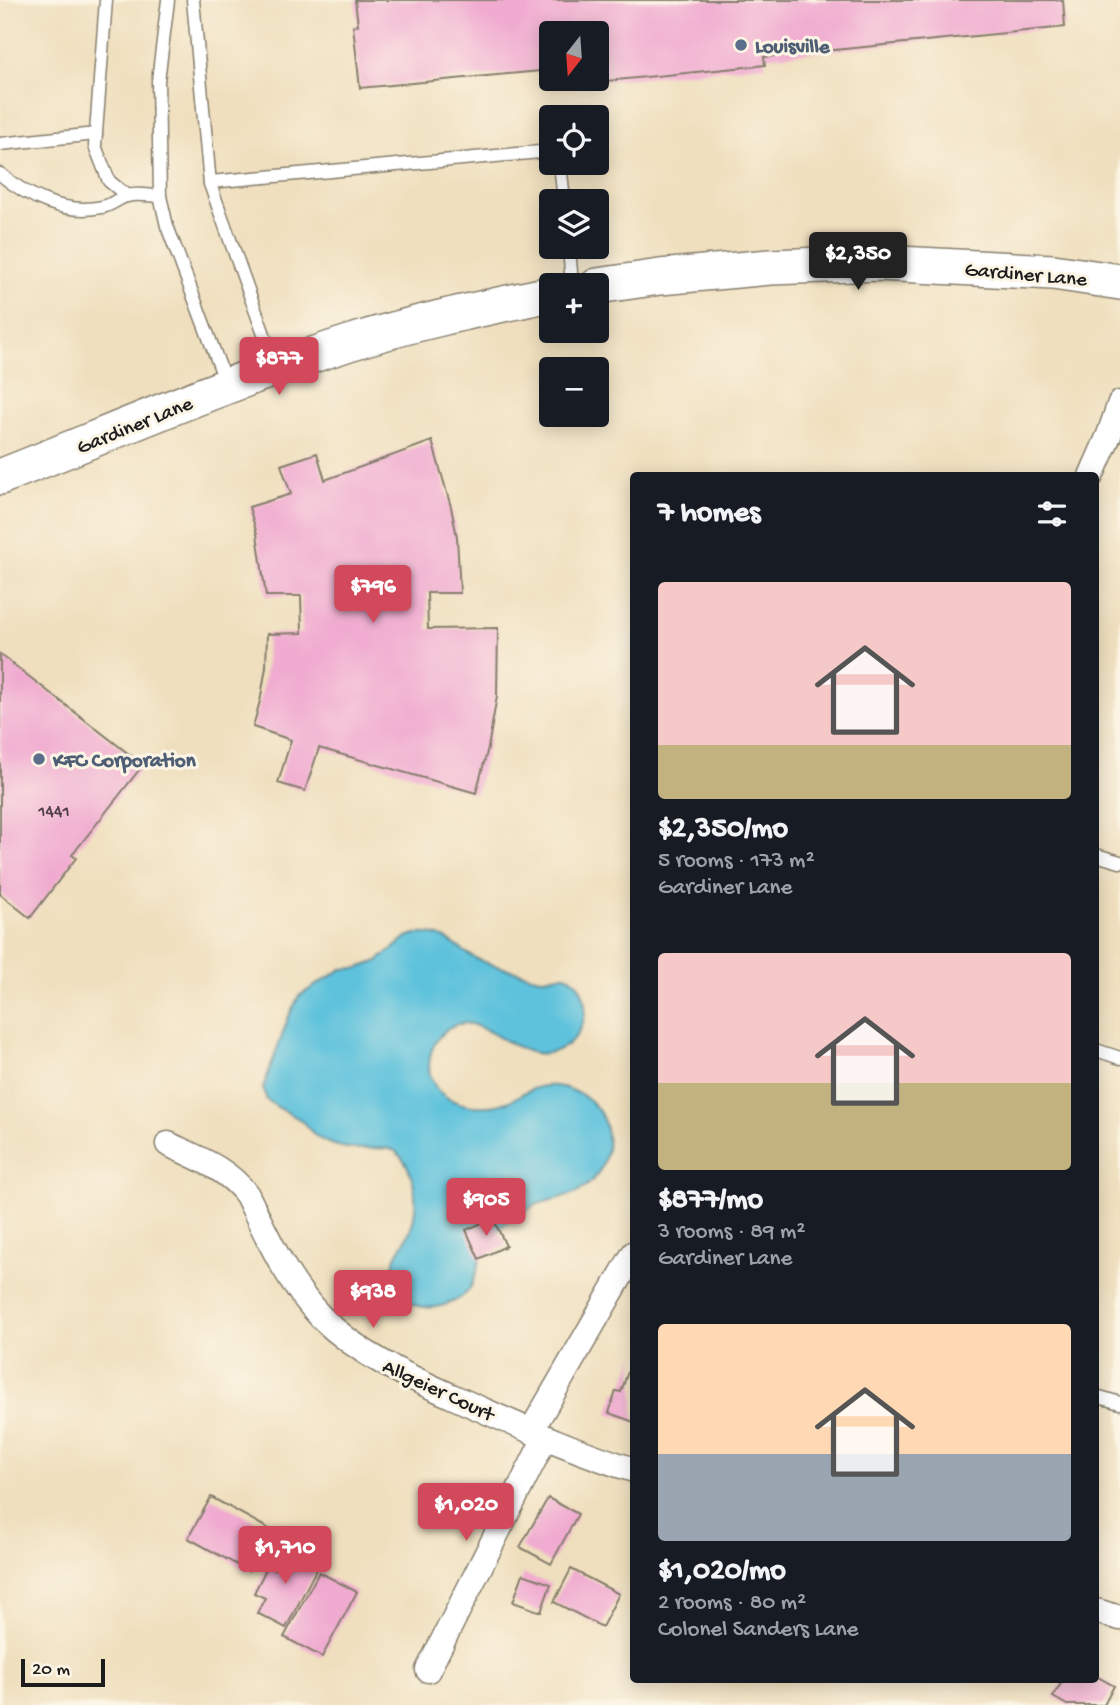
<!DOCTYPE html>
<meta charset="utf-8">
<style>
:root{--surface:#171b24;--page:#242831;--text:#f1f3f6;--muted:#9ea1a6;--accent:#d1495b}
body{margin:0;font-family:"Gochi Hand",sans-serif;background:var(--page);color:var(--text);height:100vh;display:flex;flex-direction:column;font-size:26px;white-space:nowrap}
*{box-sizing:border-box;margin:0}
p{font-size:23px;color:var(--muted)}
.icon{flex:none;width:38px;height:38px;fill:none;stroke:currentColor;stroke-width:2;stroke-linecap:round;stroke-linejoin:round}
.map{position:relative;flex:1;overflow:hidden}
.drawer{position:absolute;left:630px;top:472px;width:469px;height:1211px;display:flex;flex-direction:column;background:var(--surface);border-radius:7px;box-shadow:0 4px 18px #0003}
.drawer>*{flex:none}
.needle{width:46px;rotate:197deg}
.buttons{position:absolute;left:539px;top:21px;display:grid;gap:14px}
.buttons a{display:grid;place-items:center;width:70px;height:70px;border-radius:7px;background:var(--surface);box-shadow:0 4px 18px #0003;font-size:35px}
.scale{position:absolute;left:21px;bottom:18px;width:84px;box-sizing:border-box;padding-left:7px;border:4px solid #1c1c1c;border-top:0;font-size:19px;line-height:24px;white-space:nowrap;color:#1c1c1c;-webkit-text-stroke:5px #fcf5e5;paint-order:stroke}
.price{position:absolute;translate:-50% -60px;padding:0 16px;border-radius:7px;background:var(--accent);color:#fff;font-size:23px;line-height:46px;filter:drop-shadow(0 2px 4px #0008)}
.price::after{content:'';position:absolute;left:50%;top:42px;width:21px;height:16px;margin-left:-10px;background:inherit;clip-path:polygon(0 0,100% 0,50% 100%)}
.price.current{background:#222;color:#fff}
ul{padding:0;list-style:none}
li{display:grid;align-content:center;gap:14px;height:371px;padding:0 28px}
li span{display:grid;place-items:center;height:217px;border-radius:7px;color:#555}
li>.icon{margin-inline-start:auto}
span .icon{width:126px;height:126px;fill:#fffc;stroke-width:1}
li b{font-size:30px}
h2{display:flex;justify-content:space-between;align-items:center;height:84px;padding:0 28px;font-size:30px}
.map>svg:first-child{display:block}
</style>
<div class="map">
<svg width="1120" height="1705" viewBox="0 0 1120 1705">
<rect width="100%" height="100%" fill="#fcf5e5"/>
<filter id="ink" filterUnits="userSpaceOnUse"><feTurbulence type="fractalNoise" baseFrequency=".0143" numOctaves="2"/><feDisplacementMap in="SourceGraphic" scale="14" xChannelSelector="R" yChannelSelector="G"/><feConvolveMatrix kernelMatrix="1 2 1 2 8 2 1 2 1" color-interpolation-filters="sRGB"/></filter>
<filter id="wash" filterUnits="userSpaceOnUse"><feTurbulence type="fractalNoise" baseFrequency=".00686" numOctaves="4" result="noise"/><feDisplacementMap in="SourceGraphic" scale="28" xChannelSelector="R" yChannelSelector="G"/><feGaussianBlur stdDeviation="1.57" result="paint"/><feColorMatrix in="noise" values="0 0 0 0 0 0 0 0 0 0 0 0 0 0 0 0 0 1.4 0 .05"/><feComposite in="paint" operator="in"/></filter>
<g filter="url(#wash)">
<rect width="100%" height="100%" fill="#efdfbe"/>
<path fill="#5ec2dc" stroke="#3d6f7c" stroke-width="2" d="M415,934C450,932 451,946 477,959C491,966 508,969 523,973C529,975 536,978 543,978C554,977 564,971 573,979C584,988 587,1005 584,1018C581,1031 574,1041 563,1047C518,1077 474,991 439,1037C433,1045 429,1055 429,1066C430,1104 477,1113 507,1102C515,1099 522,1093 530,1090C558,1078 594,1094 604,1122C614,1150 601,1182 574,1193C561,1199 546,1200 533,1206C529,1209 507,1223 503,1226C474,1250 484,1263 469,1290C446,1315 395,1316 393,1273C392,1258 402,1248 408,1235C420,1210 418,1170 395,1151C387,1145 359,1151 348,1148C335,1146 323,1143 314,1134C308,1129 305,1123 299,1119C288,1112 277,1108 267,1100L263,1088L289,1016L299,996L342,969L359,968L378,961L407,937Z"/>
<g id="blocks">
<g fill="#f0abd0">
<path d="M355,0H1063L1065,27L764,57L765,65L597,82V33H551V70L360,88L353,26L358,25Z"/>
<path d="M432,441L451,507L457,537L460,593H427L428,629L498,628L497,696L488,748L476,793L319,748L305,791L278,783L291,740L253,727L261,697L266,667L267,634L302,633L301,596H266L257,534L249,507L291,494L281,465L317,453L325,480Z"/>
<path d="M0,654L143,765L72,855L76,858L30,918L0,894Z"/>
<path d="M493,1218L506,1246L479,1259L466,1230Z"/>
<path d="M633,1357H634V1422L609,1413L616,1391L621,1392Z"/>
<path d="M211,1497L271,1530L248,1571L188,1538Z"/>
<path d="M548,1498L578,1514L551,1564L520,1547Z"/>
<path d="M287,1546L320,1562L286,1628L257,1613L265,1598L254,1593L268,1565L275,1569Z"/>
<path d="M571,1569L619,1594L602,1627L554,1602Z"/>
<path d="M319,1572L357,1592L322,1657L284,1637Z"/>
<path d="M523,1574L551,1584L541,1612L513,1602Z"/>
<path d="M1096,1676L1114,1686L1104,1705H1067L1053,1697L1063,1680H1096Z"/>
</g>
</g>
</g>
<g filter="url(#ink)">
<use href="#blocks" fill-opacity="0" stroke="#867e6d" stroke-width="2"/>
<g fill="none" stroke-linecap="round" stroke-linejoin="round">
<defs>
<g id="lane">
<path d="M106,0L95,146L109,181L127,196"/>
<path d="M168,0L158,81L160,196L167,226L226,383"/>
<path d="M193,0L210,184L275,365"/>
<path d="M0,144L96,134"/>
<path d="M560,163L564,201"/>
<path d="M0,174C28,197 65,215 102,207C111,206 118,198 127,196C137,193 150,196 160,196"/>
<path d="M210,182L551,151"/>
<path d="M569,247L572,285"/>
<path d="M1096,855L1120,862"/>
<path d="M1096,1050L1120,1058"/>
<path d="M1096,1396L1120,1403"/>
</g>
<g id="street">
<path d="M1091,476L1109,435L1120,403"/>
<path d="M168,1144C197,1158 227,1168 247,1195C268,1238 287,1282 321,1317C364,1360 421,1382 476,1407C528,1430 579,1453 634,1470"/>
<path d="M531,1431L634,1253"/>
<path d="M1096,1611L1120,1618"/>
<path d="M428,1670L545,1438"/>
</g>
<g id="secondary">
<path d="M597,286L660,277L770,267L879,263L1053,272L1120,282"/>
<path d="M0,477C116,431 230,381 349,343C415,322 484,308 551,294"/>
</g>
</defs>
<use href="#lane" stroke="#867e6d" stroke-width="15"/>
<use href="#street" stroke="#867e6d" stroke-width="27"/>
<use href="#secondary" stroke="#867e6d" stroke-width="38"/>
<use href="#lane" stroke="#fff" stroke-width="12"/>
<use href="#street" stroke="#fff" stroke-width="24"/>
<use href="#secondary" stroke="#fff" stroke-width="35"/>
</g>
</g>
<g fill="#5c6f8a" stroke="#fcf5e5" stroke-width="2.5">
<circle cx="741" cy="45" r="7"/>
<circle cx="39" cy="759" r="7"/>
</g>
<g text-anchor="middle" stroke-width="6" stroke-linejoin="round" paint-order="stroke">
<g font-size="18" fill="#514049">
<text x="54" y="816">1441</text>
</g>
<g font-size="21" font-weight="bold" fill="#4e5e75" stroke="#fcf5e5" text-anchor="start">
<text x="755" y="52">Louisville</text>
<text x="53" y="766">KFC Corporation</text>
</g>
<g font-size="21" fill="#1c1c1c" stroke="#fcf5e5">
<text transform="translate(1026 273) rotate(5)" y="7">Gardiner Lane</text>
<text transform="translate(134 424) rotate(-22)" y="7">Gardiner Lane</text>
<text transform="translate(439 1389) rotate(25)" y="7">Allgeier Court</text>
</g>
</g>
</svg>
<div class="buttons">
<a><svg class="needle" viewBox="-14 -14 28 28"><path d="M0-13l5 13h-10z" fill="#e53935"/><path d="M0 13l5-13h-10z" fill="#9ea1a6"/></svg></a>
<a><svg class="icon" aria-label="locate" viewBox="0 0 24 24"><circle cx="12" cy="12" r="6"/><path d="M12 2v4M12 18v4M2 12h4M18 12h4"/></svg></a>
<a><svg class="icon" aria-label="layers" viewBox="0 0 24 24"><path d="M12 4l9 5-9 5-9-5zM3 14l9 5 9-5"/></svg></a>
<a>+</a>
<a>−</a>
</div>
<div class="scale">20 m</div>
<b class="price current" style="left:858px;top:292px">$2,350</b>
<b class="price" style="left:279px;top:397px">$877</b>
<b class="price" style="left:373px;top:625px">$796</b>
<b class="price" style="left:486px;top:1238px">$905</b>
<b class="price" style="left:373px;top:1330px">$938</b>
<b class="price" style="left:466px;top:1543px">$1,020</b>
<b class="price" style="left:285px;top:1586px">$1,710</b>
<section class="drawer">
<h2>7 homes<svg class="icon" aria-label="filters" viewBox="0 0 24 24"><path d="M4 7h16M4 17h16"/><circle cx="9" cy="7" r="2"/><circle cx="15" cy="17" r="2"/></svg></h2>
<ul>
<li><span style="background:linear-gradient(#f6c9c9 75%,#c2b280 0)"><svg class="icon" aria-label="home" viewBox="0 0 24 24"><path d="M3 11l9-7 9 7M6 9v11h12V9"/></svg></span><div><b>$2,350/mo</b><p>5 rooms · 173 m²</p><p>Gardiner Lane</p></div></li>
<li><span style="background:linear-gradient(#f6c9c9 60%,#c2b280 0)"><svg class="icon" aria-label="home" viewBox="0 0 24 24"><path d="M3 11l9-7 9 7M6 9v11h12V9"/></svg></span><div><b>$877/mo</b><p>3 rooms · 89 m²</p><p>Gardiner Lane</p></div></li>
<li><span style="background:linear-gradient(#ffd9b3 60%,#9aa5b1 0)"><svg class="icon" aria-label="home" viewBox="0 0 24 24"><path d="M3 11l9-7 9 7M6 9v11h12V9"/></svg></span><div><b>$1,020/mo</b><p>2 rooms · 80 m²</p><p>Colonel Sanders Lane</p></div></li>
</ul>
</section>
</div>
